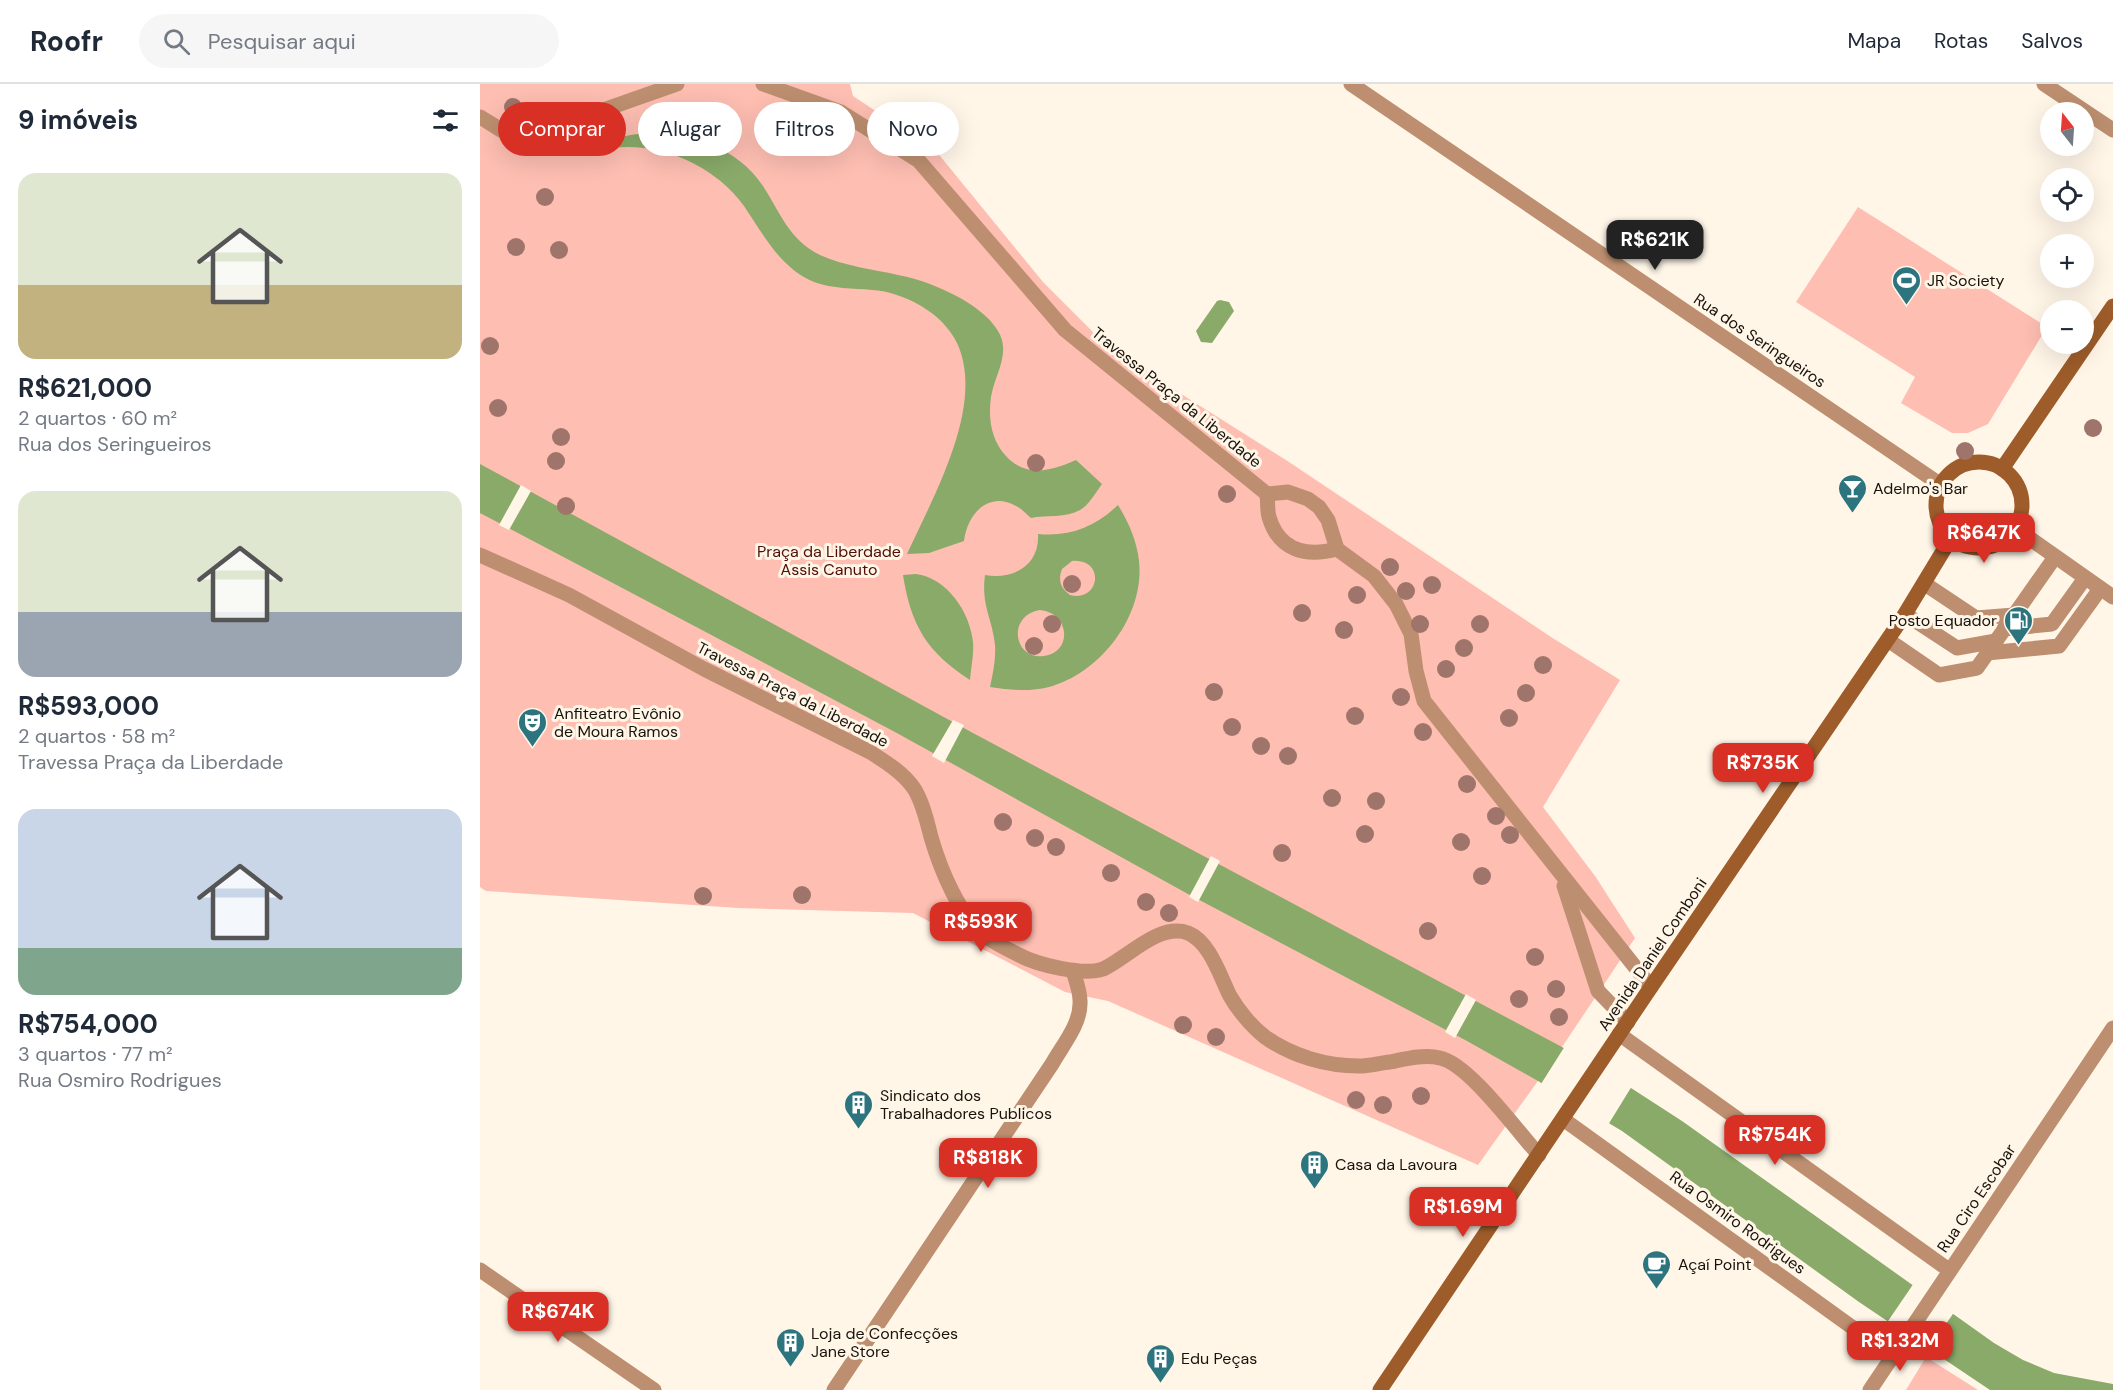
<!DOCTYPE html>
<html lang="pt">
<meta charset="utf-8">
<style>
:root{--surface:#fff;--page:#f6f6f7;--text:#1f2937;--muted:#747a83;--line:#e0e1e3;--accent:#d93025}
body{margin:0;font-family:"DM Sans",sans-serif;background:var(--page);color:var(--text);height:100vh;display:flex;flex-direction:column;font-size:22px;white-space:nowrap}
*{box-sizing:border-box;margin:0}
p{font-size:20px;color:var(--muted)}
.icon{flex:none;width:33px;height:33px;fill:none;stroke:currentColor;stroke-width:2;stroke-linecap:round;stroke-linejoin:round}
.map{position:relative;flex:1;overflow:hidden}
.panel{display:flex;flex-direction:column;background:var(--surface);width:480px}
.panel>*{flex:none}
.guide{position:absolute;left:18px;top:18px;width:570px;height:54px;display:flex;gap:12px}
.needle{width:39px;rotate:343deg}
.controls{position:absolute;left:1560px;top:18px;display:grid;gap:12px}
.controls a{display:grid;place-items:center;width:54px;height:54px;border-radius:50%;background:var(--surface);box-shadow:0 6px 24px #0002;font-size:30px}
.price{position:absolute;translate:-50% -51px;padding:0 14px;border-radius:12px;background:var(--accent);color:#fff;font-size:20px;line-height:39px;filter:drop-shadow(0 2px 3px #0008)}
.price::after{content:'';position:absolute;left:50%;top:36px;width:18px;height:14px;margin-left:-9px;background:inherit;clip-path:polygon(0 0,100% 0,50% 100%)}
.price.current{background:#222;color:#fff}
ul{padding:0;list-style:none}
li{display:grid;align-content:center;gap:12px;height:318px;padding:0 18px}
li span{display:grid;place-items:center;height:186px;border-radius:18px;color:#555}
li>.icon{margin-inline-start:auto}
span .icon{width:108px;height:108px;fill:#fffc;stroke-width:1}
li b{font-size:26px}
h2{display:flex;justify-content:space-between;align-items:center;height:72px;padding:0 18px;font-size:26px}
.tag{padding:0 21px;border-radius:27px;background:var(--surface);box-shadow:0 6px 24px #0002;font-size:21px;line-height:54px}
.tag.current{background:var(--accent);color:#fff}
header{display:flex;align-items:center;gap:36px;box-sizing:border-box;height:84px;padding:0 30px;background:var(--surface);border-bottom:2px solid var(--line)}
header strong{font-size:28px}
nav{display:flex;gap:33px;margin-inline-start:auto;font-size:21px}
.search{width:420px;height:54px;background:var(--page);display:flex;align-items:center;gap:15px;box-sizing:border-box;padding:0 21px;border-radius:33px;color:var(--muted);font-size:22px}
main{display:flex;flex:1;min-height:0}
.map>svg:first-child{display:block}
</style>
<header>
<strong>Roofr</strong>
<div class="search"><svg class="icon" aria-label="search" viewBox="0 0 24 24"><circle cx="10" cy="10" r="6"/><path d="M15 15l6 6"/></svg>Pesquisar aqui</div>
<nav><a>Mapa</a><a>Rotas</a><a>Salvos</a></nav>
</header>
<main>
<section class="panel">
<h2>9 imóveis<svg class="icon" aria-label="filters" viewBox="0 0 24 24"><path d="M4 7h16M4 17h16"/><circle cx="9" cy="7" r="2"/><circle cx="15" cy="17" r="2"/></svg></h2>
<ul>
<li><span style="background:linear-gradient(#dfe7d0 60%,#c2b280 0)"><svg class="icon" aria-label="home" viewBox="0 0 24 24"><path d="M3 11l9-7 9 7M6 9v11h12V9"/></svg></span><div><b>R$621,000</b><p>2 quartos · 60 m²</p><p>Rua dos Seringueiros</p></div></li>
<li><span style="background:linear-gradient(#dfe7d0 65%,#9aa5b1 0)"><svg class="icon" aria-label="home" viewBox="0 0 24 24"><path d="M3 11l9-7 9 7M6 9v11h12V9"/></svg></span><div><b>R$593,000</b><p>2 quartos · 58 m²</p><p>Travessa Praça da Liberdade</p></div></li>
<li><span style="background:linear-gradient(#c9d6e8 75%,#7fa58c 0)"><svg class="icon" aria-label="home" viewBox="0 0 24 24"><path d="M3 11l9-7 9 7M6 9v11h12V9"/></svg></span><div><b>R$754,000</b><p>3 quartos · 77 m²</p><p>Rua Osmiro Rodrigues</p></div></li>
</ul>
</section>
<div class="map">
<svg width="1633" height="1306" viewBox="0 0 1633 1306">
<rect width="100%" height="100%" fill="#fff6e8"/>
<g fill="#febeb2">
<path d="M0,0H370L373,12L456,67L563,198L625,260L709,315L806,376L1071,553L1140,596L1063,723L1115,792L1155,854L1082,963L998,1081L628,917L585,908L433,829L258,824L6,807L0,803Z"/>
<path d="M1378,123L1567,243L1508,340L1488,349H1472L1421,319L1435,293L1316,218Z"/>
<path d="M1446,1273L1498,1306H1426Z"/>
</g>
<g fill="#89aa69" fill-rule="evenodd">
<path d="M169,49C213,51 257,63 283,102C300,128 309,156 340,171C364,182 392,185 418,191C441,195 462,204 482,215C495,223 507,231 516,244C533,267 515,289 511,313C508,334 511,356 526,372C546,394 572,387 596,376L622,400C616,408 608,422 600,426C586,434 566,431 551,434C546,430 541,424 536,422C508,406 487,431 484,457L449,469L427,470C453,413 506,321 477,259C463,229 424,208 392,206C373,204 353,205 334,198C301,185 283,150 264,122C236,83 182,58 133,64C122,65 112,69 102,71C123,57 143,50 169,49Z"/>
<path d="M740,216L749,218L754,227L732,259L721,258L716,247L737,217Z"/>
<path d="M0,380L493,649L1082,963L1134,993L1202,1037L1514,1259L1543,1276L1574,1289L1633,1300V1306H1510L1379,1218L1142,1047L1058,997L987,957L708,810L415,648L0,429Z"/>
<path d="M638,421C648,437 657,457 659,477C665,531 621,589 569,603C549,608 530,606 510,603C513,589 516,575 515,561C512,533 501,522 505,491C532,496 560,482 558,450C590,453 615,443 638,421ZM592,477C626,474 620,519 590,511C580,504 578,496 582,485ZM560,526C590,529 593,568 564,572C533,576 527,531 560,526Z"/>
<path d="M436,490C467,494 490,528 493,558C494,571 491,583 490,596C447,568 431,542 423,491Z"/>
</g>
<g fill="#fff6e8">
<path d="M41,401L51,407L29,446L19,441Z"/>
<path d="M473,636L484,641L464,679L452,672Z"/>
<path d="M731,772L740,777L718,818L709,813Z"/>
<path d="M986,910L996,916L975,954L965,948Z"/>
<path d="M1085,962L1152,1002L1128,1041L1061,1000Z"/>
<path d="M1434,1199L1475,1227L1447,1267L1406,1240Z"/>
</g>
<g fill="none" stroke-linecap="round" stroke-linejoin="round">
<g stroke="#bd8f70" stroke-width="15">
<path d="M1445,500L1496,534L1534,531"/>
<path d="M1425,530L1477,564L1516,557"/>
<path d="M1524,545L1572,540L1605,494"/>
<path d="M1408,556L1459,591L1497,584L1575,473"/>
<path d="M1507,569L1579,562L1620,505"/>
</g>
<g stroke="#bd8f70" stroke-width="15">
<path d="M283,0L361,28L439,77L585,246L787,410L808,408L828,415L839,423L848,436L857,465L894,492L916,520L931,550L936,587L944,617L1171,903"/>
<path d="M871,0L1461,401"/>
<path d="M1564,0L1633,46"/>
<path d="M0,33L21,46L50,49L92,37L197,0"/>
<path d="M787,410C788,417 787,426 789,433C799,467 826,473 857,465"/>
<path d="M1535,444L1633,513"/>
<path d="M0,471L89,511L224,585L390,668C406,678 425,690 435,706C443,720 447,737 451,753C460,784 480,835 508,854C517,860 529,866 539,871C558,881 603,892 623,885C646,875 679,838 708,849C730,858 740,892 750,912C758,926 772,943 785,953C812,972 846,982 879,982C889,982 900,979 910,978C925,975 944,970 960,974C989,980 1037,1047 1059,1071"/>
<path d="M1084,802L1118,907L1148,938"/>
<path d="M1139,950L1469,1186"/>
<path d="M1083,1035L1412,1272"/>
<path d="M0,1186L174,1306"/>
<path d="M354,1306L572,980C582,962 600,941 600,920C601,909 596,897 593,887"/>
<path d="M1390,1306L1633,944"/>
</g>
<g stroke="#9d5c2a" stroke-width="15">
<circle cx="1499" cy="421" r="43"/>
<path d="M1522,385L1633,222"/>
<path d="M900,1306L1171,903L1425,530L1471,454"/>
</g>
</g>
<g fill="#9f756b">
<circle cx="33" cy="23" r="9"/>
<circle cx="65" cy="113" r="9"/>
<circle cx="36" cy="163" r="9"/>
<circle cx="79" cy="166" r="9"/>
<circle cx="10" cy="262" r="9"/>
<circle cx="18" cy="324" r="9"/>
<circle cx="1613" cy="344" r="9"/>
<circle cx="81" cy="353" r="9"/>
<circle cx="1485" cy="367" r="9"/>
<circle cx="76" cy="377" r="9"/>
<circle cx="556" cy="379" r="9"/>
<circle cx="747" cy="410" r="9"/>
<circle cx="86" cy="422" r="9"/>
<circle cx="910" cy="483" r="9"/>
<circle cx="592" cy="500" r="9"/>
<circle cx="952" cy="501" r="9"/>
<circle cx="926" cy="507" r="9"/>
<circle cx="877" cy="511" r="9"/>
<circle cx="822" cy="529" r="9"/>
<circle cx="572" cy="540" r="9"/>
<circle cx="940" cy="540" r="9"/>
<circle cx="1000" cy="540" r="9"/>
<circle cx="864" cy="546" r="9"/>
<circle cx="554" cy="562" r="9"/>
<circle cx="984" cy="564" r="9"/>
<circle cx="1063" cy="581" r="9"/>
<circle cx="966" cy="585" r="9"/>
<circle cx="734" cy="608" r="9"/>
<circle cx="1046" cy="609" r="9"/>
<circle cx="921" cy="613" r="9"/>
<circle cx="875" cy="632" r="9"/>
<circle cx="1029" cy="634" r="9"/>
<circle cx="752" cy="643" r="9"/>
<circle cx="943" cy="648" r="9"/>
<circle cx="781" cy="662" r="9"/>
<circle cx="808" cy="672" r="9"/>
<circle cx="987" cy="700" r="9"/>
<circle cx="852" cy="714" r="9"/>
<circle cx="896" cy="717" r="9"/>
<circle cx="1016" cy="732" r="9"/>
<circle cx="523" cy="738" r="9"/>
<circle cx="885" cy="750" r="9"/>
<circle cx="1030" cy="751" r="9"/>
<circle cx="555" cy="754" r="9"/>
<circle cx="981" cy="758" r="9"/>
<circle cx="576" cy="763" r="9"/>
<circle cx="802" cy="769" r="9"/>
<circle cx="631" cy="789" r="9"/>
<circle cx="1002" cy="792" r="9"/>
<circle cx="322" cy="811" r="9"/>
<circle cx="223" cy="812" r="9"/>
<circle cx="666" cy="818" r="9"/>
<circle cx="689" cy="829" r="9"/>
<circle cx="948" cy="847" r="9"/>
<circle cx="1055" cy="873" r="9"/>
<circle cx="1076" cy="905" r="9"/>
<circle cx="1039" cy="915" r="9"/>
<circle cx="1079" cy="933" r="9"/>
<circle cx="703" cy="941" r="9"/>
<circle cx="736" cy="953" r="9"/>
<circle cx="941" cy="1012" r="9"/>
<circle cx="876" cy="1016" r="9"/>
<circle cx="903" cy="1021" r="9"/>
</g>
<defs>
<symbol id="stadium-pin" viewBox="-11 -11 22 30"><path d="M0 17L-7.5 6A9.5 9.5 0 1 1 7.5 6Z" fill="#2d757e" stroke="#fff6e8"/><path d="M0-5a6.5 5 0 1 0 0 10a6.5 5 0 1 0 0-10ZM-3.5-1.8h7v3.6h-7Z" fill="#fff"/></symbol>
<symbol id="bar-pin" viewBox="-11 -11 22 30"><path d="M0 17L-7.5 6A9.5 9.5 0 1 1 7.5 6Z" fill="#2d757e" stroke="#fff6e8"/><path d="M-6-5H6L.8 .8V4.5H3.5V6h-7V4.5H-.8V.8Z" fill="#fff"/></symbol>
<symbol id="fuel-pin" viewBox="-11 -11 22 30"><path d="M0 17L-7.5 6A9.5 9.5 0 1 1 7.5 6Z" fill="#2d757e" stroke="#fff6e8"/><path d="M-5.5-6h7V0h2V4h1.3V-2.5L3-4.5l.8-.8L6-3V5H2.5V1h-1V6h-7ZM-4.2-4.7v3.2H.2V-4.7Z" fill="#fff"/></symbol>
<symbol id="theatre-pin" viewBox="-11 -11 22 30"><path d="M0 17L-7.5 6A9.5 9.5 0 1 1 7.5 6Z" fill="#2d757e" stroke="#fff6e8"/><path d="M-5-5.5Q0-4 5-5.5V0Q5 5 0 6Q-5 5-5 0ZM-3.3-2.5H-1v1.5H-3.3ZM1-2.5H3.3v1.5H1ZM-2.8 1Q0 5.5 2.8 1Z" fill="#fff"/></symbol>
<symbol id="building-pin" viewBox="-11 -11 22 30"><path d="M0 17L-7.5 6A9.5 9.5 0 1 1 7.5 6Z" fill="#2d757e" stroke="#fff6e8"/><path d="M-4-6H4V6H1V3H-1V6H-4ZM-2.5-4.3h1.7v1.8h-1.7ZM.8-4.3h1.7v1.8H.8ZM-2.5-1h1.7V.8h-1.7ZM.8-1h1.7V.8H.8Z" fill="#fff"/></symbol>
<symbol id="cafe-pin" viewBox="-11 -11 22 30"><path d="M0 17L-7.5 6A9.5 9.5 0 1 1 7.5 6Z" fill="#2d757e" stroke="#fff6e8"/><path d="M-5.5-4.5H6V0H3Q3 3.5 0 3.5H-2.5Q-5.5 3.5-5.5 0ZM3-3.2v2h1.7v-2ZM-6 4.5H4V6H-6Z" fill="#fff"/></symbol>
</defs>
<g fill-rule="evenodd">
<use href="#stadium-pin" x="1410" y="180" width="33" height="45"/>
<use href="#bar-pin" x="1356" y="388" width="33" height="45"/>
<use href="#fuel-pin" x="1522" y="520" width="33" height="45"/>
<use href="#theatre-pin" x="36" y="622" width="33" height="45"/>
<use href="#building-pin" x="362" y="1004" width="33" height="45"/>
<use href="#building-pin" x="818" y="1064" width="33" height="45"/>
<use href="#cafe-pin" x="1160" y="1164" width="33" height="45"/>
<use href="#building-pin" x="294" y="1242" width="33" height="45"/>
<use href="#building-pin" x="664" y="1258" width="33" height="45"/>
</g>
<g text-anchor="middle" stroke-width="6" stroke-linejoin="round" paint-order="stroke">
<g font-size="16" fill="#17120a" stroke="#fff6e8" text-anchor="start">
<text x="1447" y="202">JR Society</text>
<text x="1393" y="410">Adelmo's Bar</text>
<text x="1517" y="542" text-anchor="end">Posto Equador</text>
<text x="74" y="635">Anfiteatro Evônio<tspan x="74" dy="18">de Moura Ramos</tspan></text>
<text x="400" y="1017">Sindicato dos<tspan x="400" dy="18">Trabalhadores Publicos</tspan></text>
<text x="855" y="1086">Casa da Lavoura</text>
<text x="1198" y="1186">Açaí Point</text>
<text x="331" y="1255">Loja de Confecções<tspan x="331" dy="18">Jane Store</tspan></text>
<text x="701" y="1280">Edu Peças</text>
</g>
<g font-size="16" fill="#17120a" stroke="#fff6e8">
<text transform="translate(1280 256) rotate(34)" y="6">Rua dos Seringueiros</text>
<text transform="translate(697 313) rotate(39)" y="6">Travessa Praça da Liberdade</text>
<text transform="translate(313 610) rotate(27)" y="6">Travessa Praça da Liberdade</text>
<text transform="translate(1172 870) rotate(-56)" y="6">Avenida Daniel Comboni</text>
<text transform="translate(1496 1114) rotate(-56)" y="6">Rua Ciro Escobar</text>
<text transform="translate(1258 1138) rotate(36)" y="6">Rua Osmiro Rodrigues</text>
</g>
<g font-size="16" fill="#510c05" stroke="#fff6e8">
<text x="349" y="473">Praça da Liberdade<tspan x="349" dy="18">Assis Canuto</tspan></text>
</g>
</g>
</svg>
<div class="controls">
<a><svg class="needle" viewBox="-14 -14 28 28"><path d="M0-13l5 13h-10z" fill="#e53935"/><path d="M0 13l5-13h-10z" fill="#747a83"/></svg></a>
<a><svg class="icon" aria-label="locate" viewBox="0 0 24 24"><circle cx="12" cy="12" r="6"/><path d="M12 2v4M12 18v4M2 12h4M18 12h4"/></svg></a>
<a>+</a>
<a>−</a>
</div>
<b class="price current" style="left:1175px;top:187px">R$621K</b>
<b class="price" style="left:1504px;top:480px">R$647K</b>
<b class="price" style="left:1283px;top:710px">R$735K</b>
<b class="price" style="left:501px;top:869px">R$593K</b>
<b class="price" style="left:1295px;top:1082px">R$754K</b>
<b class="price" style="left:508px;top:1105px">R$818K</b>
<b class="price" style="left:983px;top:1154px">R$1.69M</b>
<b class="price" style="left:78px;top:1259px">R$674K</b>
<b class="price" style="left:1420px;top:1288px">R$1.32M</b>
<div class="guide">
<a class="tag current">Comprar</a>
<a class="tag">Alugar</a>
<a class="tag">Filtros</a>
<a class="tag">Novo</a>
</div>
</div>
</main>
